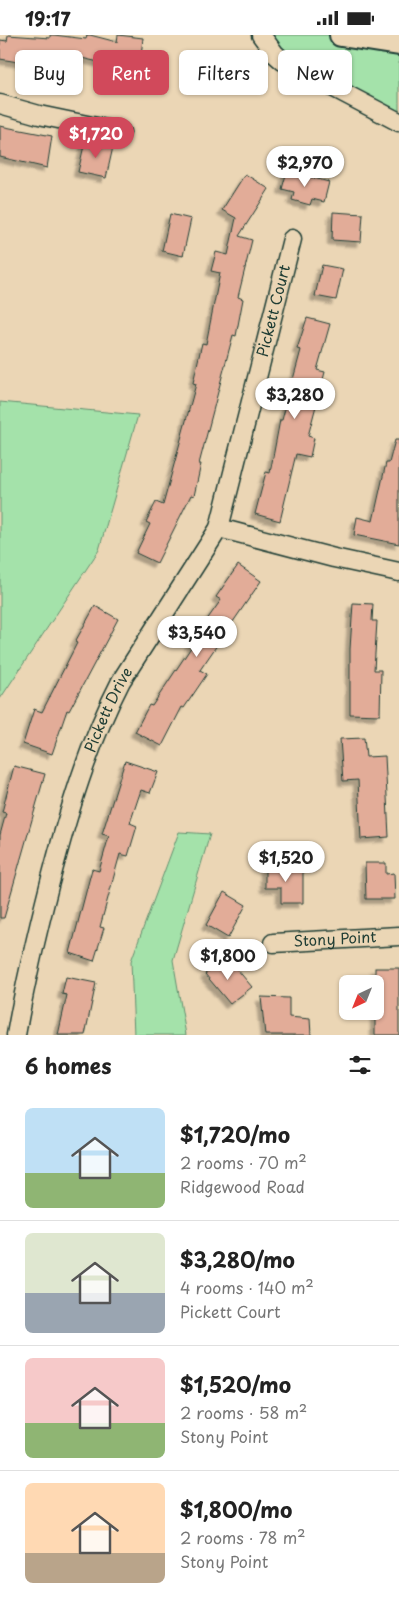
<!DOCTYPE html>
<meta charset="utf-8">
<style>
:root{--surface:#fff;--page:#f6f6f6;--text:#222;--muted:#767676;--line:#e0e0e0;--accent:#d1495b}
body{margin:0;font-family:"Playpen Sans",sans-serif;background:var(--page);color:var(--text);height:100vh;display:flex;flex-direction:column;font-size:19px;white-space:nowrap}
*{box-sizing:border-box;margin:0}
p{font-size:16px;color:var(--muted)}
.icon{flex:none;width:28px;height:28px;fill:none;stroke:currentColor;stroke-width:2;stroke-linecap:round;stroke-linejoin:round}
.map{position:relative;height:1000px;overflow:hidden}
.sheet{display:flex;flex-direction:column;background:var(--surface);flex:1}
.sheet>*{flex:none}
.top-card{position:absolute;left:15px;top:15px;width:370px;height:45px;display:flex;gap:10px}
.needle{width:32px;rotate:223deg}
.fabs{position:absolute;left:339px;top:940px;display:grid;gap:10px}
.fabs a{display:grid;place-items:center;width:45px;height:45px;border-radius:8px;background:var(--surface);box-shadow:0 1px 4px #0004;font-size:25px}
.price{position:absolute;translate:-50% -42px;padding:0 11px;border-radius:18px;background:#fff;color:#222;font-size:16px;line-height:32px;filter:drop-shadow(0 1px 2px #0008)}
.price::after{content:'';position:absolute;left:50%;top:30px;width:15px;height:11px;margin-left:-8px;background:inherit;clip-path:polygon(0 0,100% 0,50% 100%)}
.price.active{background:var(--accent);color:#fff}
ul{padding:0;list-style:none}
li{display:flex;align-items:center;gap:15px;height:125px;padding:0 25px}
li+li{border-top:1px solid var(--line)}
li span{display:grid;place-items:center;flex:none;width:140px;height:100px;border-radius:8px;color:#555}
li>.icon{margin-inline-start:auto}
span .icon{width:60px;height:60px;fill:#fffc;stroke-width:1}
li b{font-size:21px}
h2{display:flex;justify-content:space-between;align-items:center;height:60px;padding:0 25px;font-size:21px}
.chip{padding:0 18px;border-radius:8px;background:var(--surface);box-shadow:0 1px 4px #0004;font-size:18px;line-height:45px}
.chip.active{background:var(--accent);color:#fff}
.status{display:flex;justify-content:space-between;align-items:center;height:35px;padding:0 25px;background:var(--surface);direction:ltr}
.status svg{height:14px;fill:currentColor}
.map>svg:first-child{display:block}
</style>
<div class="status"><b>19:17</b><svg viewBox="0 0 49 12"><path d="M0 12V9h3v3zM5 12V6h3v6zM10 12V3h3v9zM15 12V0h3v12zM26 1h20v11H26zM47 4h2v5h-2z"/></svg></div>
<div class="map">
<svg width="399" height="1000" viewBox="0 0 399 1000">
<defs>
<filter id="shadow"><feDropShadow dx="-4.5" dy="4.5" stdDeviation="1" flood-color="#0004"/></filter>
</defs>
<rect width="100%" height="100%" fill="#ebd6b5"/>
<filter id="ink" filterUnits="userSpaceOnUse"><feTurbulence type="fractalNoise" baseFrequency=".02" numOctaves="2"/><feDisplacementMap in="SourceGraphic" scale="10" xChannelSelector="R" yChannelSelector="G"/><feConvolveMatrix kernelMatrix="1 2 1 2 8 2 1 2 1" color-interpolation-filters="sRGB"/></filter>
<g filter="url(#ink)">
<g fill="#a4e2aa" stroke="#62906f">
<path d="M261,0H399V87L283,26Z"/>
<path d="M0,367L138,380L99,515L0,664Z"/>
<path d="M179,797L210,799L173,925L186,1000H134L131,926Z"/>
</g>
<g fill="#e2ac98" stroke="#1f3d34" filter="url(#shadow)">
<path d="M8,0L50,3V0H54L86,4L87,0H90L117,7L118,0L143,3L140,30L103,26V28L73,21L72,29L25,23L24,28L0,24V5L7,6Z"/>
<path d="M0,91L52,101L47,133L0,122Z"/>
<path d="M85,106L113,112L106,143L78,137Z"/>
<path d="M287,136L329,147L324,167L312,164L310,170L292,165L294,157L282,154Z"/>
<path d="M245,139L269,154L239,201L252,205L238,262L243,264L236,301L233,300L199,429H201L194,461L191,460L157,528L136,518L150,489L146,487L156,467L163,470L196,349L193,348L202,308L206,309L220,238L211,236L216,217L228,220L236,183L222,175Z"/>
<path d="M333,177L363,179L361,207L332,205Z"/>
<path d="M170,179L191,184L183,221L162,216Z"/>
<path d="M322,230L343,234L336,265L315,261Z"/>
<path d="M307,283L330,289L317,335L325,337L308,401L314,403L310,422L296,419L280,486L255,479L266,437L270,438L280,385H282L301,315L297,314Z"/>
<path d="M395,405H399V509L354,500L357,482L373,486L386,428H389Z"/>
<path d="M238,530L261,546L200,635L207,639L184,673L182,672L162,711L135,697L149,670L152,671L192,611L189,610L221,565L216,562Z"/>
<path d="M353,568L373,569L372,586H377L374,635H381L380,680L350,679V614Z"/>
<path d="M95,571L118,584L69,676L67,675L52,719L23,709L34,674L42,677L77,608L75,607Z"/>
<path d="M364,703L366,722L385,721L389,802L361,804L358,745L343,746L340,704Z"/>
<path d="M125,726L158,737L150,758L141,755L130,788L137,791L128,821L120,819L100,892L104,893L94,926L70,918L92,834L99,836L109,801L102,799Z"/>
<path d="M14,731L45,739L4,883H0V800L6,778L2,777Z"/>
<path d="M365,828H386V839L394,838L395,864H366Z"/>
<path d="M265,832H303V868H281V853H265Z"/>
<path d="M224,857L246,870L228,903L206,890Z"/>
<path d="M227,922L252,952L230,969L205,939Z"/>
<rect x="375" y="933" width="24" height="67"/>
<path d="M66,942L96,948L85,1000H58L67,960L62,959Z"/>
<path d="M261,962L289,963V982L310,984L311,1000H265Z"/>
</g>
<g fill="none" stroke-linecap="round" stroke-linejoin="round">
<defs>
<g id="minor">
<path d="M261,0L275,19L283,26L399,87"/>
<path d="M0,69L39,80L121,97"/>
<path d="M219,493L334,523L399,537"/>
<path id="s1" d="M273,908L399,901"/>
<path id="s2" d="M16,1000C25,948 37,898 50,847C68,778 88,710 121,646L219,493L292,204"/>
</g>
<path id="tertiary" d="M341,0L399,9"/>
</defs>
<use href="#minor" stroke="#1f3d34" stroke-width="21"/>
<use href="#tertiary" stroke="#1f3d34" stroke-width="26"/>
<use href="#minor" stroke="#ebd6b5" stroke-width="18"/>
<use href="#tertiary" stroke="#ebd6b5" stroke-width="22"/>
</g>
</g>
<g text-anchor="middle" stroke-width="4" stroke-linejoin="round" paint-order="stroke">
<g font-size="15" fill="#1f3d34" stroke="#ebd6b5">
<text dy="5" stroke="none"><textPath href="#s2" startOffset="776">Pickett Court</textPath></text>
<text dy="5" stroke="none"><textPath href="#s2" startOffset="339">Pickett Drive</textPath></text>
<text dy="5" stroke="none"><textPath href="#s1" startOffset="62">Stony Point</textPath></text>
</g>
</g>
</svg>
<div class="fabs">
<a><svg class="needle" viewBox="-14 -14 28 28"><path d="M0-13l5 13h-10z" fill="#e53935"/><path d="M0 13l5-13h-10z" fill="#767676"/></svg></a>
</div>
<b class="price active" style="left:96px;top:124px">$1,720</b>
<b class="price" style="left:305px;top:153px">$2,970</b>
<b class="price" style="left:295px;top:385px">$3,280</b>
<b class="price" style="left:197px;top:623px">$3,540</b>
<b class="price" style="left:286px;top:848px">$1,520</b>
<b class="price" style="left:228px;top:946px">$1,800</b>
<div class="top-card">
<a class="chip">Buy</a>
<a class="chip active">Rent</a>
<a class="chip">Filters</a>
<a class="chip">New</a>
</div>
</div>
<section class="sheet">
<h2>6 homes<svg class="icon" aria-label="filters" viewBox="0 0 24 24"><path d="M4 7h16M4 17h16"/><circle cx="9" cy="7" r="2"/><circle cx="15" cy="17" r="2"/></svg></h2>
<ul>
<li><span style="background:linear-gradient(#bfe0f5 65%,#8fb573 0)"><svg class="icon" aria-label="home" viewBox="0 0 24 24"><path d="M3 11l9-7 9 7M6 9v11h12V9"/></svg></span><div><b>$1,720/mo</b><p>2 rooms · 70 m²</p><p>Ridgewood Road</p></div></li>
<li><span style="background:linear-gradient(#dfe7d0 60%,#9aa5b1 0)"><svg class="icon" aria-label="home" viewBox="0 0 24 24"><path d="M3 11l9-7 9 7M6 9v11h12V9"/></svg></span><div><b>$3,280/mo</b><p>4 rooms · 140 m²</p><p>Pickett Court</p></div></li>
<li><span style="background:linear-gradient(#f6c9c9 65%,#8fb573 0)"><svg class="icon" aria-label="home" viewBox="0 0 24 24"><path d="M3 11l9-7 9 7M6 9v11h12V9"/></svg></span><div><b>$1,520/mo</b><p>2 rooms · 58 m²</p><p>Stony Point</p></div></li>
<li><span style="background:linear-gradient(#ffd9b3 70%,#b9a48a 0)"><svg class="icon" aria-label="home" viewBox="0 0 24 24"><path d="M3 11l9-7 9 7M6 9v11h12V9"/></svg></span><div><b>$1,800/mo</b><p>2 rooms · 78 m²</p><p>Stony Point</p></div></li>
</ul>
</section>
